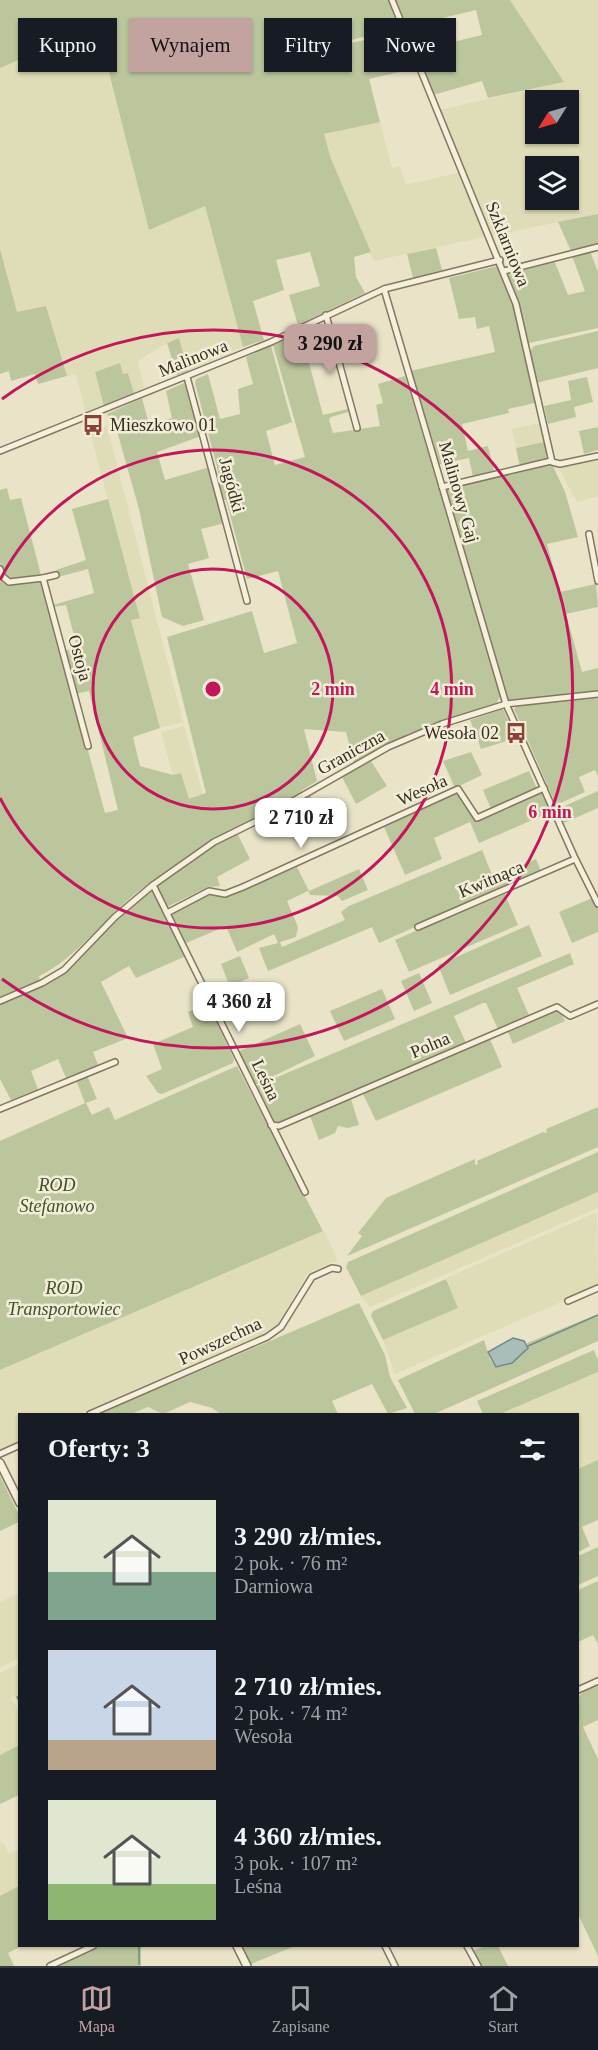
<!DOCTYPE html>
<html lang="pl">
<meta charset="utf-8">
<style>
:root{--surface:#171b24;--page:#20242c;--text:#f1f3f6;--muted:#9ea1a6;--line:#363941;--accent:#c3a3a0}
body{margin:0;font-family:Georgia,serif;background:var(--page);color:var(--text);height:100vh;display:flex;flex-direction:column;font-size:22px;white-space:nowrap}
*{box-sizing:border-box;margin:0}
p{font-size:20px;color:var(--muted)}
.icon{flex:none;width:33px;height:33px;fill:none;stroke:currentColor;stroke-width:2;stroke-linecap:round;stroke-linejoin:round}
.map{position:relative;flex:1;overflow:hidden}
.details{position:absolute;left:18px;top:1413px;width:561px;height:534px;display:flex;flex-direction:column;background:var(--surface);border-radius:0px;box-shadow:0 2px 4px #0004}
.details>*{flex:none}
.hud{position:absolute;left:18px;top:18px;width:562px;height:54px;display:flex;gap:12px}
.needle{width:39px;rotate:233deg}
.tools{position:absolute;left:525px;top:90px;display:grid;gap:12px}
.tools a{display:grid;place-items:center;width:54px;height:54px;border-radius:0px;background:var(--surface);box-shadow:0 2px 4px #0004;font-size:30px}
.price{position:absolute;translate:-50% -51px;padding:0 14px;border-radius:12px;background:#fff;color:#222;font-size:20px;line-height:39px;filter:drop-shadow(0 2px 3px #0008)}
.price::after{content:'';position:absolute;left:50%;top:36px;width:18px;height:14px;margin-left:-9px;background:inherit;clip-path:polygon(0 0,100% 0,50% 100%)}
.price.selected{background:var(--accent);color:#111}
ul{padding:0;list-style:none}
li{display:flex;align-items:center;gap:18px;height:150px;padding:0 30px}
li span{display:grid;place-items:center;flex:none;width:168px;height:120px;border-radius:0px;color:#555}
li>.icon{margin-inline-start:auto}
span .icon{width:72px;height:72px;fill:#fffc;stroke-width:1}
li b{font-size:26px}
h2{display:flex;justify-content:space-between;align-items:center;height:72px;padding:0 30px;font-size:26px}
.pill{padding:0 21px;border-radius:0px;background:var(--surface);box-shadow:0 2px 4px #0004;font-size:21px;line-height:54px}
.pill.selected{background:var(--accent);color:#111}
.tab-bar{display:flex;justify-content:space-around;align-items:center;height:84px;border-top:2px solid var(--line);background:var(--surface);font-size:16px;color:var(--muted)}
.tab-bar a{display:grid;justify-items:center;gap:3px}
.tab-bar .selected{color:var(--accent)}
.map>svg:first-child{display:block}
</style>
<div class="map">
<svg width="598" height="1966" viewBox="0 0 598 1966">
<rect width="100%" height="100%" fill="#e9e4c8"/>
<g fill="#deddb7" fill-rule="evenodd">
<path d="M510,0H598V214L491,236L440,110L563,82ZM536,100H568V134H536ZM536,166H568V200H536Z"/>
<path d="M96,26L149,230L205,205L243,347L188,371L179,339L167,343L138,361L144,388L134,393L129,374L95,372L104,406L86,414L76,374L67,376L46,306L17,313L0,249V68Z"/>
<path d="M380,122L392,168L400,166L406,185L461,172L488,236L374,261L331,159L324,134Z"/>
<path d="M540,423L544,442L516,448L512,429Z"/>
<path d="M107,426L183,722L160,728L131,620L140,617L90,433Z"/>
<path d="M598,458V496L577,502L558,467Z"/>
<path d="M184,726L203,794L189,799L181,773L173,775L161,732Z"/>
<path d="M598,1192V1208L370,1307L361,1296Z"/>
<path d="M597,1212L598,1286L395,1374L383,1340L458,1308L446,1278Z"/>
<path d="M324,1231L338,1260L308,1273L275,1329L78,1414H20L19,1441L0,1450V1370Z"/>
<path d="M598,1372V1460L578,1469V1414H500Z"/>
<path d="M19,1593V1658L0,1668V1602Z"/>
<path d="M19,1664V1698L17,1695L11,1698L19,1712V1745L0,1755V1673Z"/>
<path d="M3,1842L9,1854L19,1849V1886L0,1896V1843Z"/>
</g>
<g fill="#bcc69d">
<path d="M0,0H389L400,28L351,40V43L401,32L417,68L369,79L380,122L324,134L331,159L371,252L354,257L356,277L365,293L298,325L289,295L320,286L310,252L276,260L284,290L253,301L264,340L243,347L205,206L149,230L97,26L0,68Z"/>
<path d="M394,0H510L564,82L488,98L482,81L433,95L415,51L482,35L476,10L405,27Z"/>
<path d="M598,214V244L571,251L558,222Z"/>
<path d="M436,248L442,270L413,278L407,254Z"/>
<path d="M0,249L17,312L46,306L67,376L38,384L35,374L11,381L9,371L0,374Z"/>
<path d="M590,251L598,272V328L529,343L508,273L554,260L568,295L585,291L572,256Z"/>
<path d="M497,266L515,308L535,403L508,409L509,413L462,424L468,451L488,446L494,470L491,474L473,477L469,458L437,465L410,371L495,352L489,326L477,329L475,317L459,319L449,278Z"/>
<path d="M598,331V368L536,383L530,351L534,346Z"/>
<path d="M301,333L323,415L348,409V412L331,417L329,420L333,433L380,426L376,405L383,403L378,384L405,376L501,695L496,704L407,734L408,737L354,764L346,732L304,729L317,781L301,791L302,794C247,824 191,853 140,890C105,916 79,957 39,976L40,981L0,999V580C12,589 28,582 42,581L105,813L118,810L89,691L75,694L65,651L77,647L66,605L53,607V605L94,593L88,569L58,577L56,570L86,560L72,509L108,499L140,618L131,620L160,728L133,737L140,766L173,775L181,773L189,799L206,793L167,637L252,611L264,653L297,643L278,571L247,579L226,500H222L217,467L195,383L196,379L208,374L220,419L240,414L238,389L253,384L246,357L271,346L292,422L266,431L275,465L305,457L273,345Z"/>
<path d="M179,338L188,371L177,375L167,343Z"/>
<path d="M120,363L123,374L128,373L134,393L104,406L95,372Z"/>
<path d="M587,377L593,402L574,407L576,417L548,424L544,406L571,400L568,381Z"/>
<path d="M184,383L188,386L201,436L157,452L165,480L210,467L225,523L201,529L209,558L188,564L204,620L183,626L162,617L139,509L117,431L107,414L142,398L149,424L172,418L166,391Z"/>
<path d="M598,427V450L584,454L579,431Z"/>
<path d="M544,442L547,459L545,462L520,467L516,448Z"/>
<path d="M552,464L565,492L578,537L547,544L560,592L596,584L598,607L566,614L582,672L598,668V691L509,702L445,492L449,487Z"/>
<path d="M7,488L10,500L21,498L41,575C29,579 13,585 3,574L0,562V490Z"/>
<path d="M598,696V776L595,770L579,777L585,792L556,805L514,709L517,706Z"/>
<path d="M503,709L516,738L481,749L470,720Z"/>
<path d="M471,752L482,775L455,788L443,761Z"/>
<path d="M371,761L387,786L356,804L342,777Z"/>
<path d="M529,771L537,789L491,809L483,790Z"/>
<path d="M459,791L474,820L542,792L551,812L479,843L470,822L434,838L442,859L405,875L384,827Z"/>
<path d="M598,791V808L564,823L558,809Z"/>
<path d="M310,795L325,820L304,831L290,807Z"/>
<path d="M237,833L250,859L217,877L220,886L208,887L167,907L157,886L216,842Z"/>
<path d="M482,850L493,877L536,859L541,871L379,943L372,927L268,971L259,948L278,943L274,934L237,952L226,926L184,944L171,915L209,894L225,897L297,867L309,891L359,869L368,890L342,901L338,896L310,895L308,891L287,901L298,927L296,937L280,942L282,947L345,920L341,912L349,906Z"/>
<path d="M150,891L155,892L186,956L136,978L129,966L101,982L128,1038L93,1052L99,1067L67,1080L58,1059L31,1071L39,1092L33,1095L31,1092L11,1100L0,1079V1003L71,967L133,904Z"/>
<path d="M504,892L518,925L409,972L395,940Z"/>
<path d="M590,899H593L598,909V932L572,943L559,912Z"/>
<path d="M529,925L542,956L450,995L438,965Z"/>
<path d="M570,953L574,964L517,988L529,1015L498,1029L486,1003H483L454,1016L466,1043L278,1124L271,1121L254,1087Z"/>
<path d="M240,956L249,978L230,987L221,964Z"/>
<path d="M419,973L432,1003L414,1011L401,981Z"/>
<path d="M382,989L395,1019L344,1041L330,1011Z"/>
<path d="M208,1004L234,1059L233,1063L162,1094L158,1093L146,1076L162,1069L153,1044L193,1027L188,1012Z"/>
<path d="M556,1011L561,1013L565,1021L513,1044L508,1032Z"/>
<path d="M300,1024L315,1056L253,1086L237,1052Z"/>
<path d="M490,1039L502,1067L376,1121L363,1094Z"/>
<path d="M237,1066L323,1231L0,1370V1141L85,1103L76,1080L87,1075L97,1099L86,1103L92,1115L109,1107L115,1120Z"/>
<path d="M351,1099L359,1125L348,1128L338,1126L335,1133L319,1140L310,1116Z"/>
<path d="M598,1107V1147L347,1256L362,1236L358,1233L386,1198L475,1159V1165L478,1164L477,1161L543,1132L547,1133L546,1129Z"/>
<path d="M598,1152V1192L361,1296L346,1267L348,1262Z"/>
<path d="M446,1279L458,1308L383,1340L371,1316L373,1311Z"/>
<path d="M359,1303L385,1355L390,1377L407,1408L388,1414L372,1384L332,1401L338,1414H221L212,1408L190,1402L163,1414L148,1407L131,1414H99Z"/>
<path d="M598,1314V1341L434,1414H415L398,1380L484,1340L490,1359L496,1367L528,1348L527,1343Z"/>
<path d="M594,1350L598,1360V1372L500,1414H483L477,1401Z"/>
<path d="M598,1460V1520L582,1527L590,1546L578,1552V1469Z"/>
<path d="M0,1476L20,1517L19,1522L0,1531Z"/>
<path d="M598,1547V1576L578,1585V1556Z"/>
<path d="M598,1581V1644L593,1635L578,1642V1590Z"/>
<path d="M598,1685V1720L583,1727L598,1759V1956L578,1914V1698L584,1691Z"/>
<path d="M19,1745V1795L0,1804V1755Z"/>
<path d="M19,1886L20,1946H22L8,1953L14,1966H0V1896Z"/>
<path d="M98,1946H141V1966H54Z"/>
<path d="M242,1946H295L251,1964Z"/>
<path d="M486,1946H498L508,1966H480L472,1951Z"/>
</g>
<path fill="#a9beba" stroke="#708b88" stroke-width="1.5" d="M513,1338L524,1341L528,1348L512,1363L496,1367L488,1352Z"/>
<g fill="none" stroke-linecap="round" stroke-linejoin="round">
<g stroke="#708b88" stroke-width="1.5">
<path d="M528,1346L598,1315"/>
<path d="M17,1697L20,1702"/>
<path d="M139,1964V1946"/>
</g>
<defs>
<g id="minor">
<path d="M392,0L516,304L552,462L560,464L598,456"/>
<path d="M504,271L598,247"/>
<path d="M384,289L506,704L574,856L598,904"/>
<path d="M326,315L357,428"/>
<path d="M187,377L247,601"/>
<path d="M0,451L271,342L384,289L500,260"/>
<path d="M442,487L551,461"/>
<path d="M589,534L598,581"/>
<path d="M0,569L2,576L9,582L43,578L88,746"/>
<path d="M43,578L56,575"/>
<path d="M153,885L305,1192"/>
<path d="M167,913L209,891L225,894L243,887L458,789L477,818L544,788"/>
<path d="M418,927L575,859"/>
<path d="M0,1001L42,983L64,970L115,917L153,885L214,842L267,816L388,747L442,724L506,704L598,694"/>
<path d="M0,1109L115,1062"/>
<path d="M271,1125L279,1126L557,1007L570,1016L598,1004"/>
<path d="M568,1301L598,1288"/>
<path d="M90,1414L267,1337L281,1327L312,1277L332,1268L338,1269"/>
<path d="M0,1454L20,1445"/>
<path d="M578,1690L598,1681"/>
<path d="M385,1946L395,1966"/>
<path d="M467,1946L478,1966"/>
<path d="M50,1966L93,1946"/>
</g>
<g id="tertiary">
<path d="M0,1463L20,1503"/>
<path d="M237,1946L247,1966"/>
</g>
</defs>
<use href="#minor" stroke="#83775f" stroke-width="8"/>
<use href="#tertiary" stroke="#83775f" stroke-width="10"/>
<use href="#minor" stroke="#f5f0db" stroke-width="5"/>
<use href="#tertiary" stroke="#f5f0db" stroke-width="7"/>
</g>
<g fill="none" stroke="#c2185b" stroke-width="3">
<circle cx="213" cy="689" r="120"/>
<path d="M0 580A239 239 0 1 1 0 798"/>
<path d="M2 399A359 359 0 1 1 2 979"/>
</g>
<defs>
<symbol id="bus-bare" viewBox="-9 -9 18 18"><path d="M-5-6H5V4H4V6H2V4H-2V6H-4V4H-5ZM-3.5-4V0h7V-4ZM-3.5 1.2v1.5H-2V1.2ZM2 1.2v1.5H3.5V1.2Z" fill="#8b4137" stroke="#f2edd7" stroke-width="2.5" paint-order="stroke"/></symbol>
</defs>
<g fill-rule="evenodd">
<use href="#bus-bare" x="78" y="410" width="30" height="30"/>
<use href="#bus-bare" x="501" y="718" width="30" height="30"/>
</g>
<g text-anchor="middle" stroke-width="5" stroke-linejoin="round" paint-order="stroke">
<g font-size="18" fill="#362e21" stroke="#f2edd7">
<text transform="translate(508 244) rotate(68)" y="6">Szklarniowa</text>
<text transform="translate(193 358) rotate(-22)" y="6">Malinowa</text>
<text transform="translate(232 485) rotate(75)" y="6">Jagódki</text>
<text transform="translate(459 492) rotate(74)" y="6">Malinowy Gaj</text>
<text transform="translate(80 658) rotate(75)" y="6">Ostoja</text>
<text transform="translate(351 752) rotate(-29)" y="6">Graniczna</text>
<text transform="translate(422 790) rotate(-24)" y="6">Wesoła</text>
<text transform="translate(491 879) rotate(-23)" y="6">Kwitnąca</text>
<text transform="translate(430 1045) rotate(-23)" y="6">Polna</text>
<text transform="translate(266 1080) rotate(64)" y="6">Leśna</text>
<text transform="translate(220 1341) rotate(-25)" y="6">Powszechna</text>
</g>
<g font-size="18" fill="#362e21" stroke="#f2edd7" text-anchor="start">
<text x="110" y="431">Mieszkowo 01</text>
<text x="499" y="739" text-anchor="end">Wesoła 02</text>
</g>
<g font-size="18" font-style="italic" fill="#42502a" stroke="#f2edd7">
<text x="57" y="1191">ROD<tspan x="57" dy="21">Stefanowo</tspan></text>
<text x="64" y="1294">ROD<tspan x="64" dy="21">Transportowiec</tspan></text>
</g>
</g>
<circle cx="213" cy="689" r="9" fill="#c2185b" stroke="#f2edd7" stroke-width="3"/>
<g font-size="18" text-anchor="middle" font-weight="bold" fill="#c2185b" stroke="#f2edd7" stroke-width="5" stroke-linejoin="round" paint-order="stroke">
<text x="333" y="695">2 min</text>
<text x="452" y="695">4 min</text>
<text x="550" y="818">6 min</text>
</g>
</svg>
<div class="tools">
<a><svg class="needle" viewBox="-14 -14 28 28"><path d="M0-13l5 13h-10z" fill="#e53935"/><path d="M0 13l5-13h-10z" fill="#9ea1a6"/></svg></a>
<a><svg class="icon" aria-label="layers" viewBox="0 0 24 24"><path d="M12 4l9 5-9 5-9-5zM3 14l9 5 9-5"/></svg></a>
</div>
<b class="price selected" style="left:330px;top:375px">3 290 zł</b>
<b class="price" style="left:301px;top:849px">2 710 zł</b>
<b class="price" style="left:239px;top:1033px">4 360 zł</b>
<div class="hud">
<a class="pill">Kupno</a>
<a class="pill selected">Wynajem</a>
<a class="pill">Filtry</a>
<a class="pill">Nowe</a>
</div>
<section class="details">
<h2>Oferty: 3<svg class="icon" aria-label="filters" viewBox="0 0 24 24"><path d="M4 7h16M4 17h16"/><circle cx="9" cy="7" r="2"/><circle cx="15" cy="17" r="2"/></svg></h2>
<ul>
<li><span style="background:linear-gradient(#dfe7d0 60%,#7fa58c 0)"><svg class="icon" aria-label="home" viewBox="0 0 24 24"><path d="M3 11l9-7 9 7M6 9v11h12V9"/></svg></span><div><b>3 290 zł/mies.</b><p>2 pok. · 76 m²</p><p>Darniowa</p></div></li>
<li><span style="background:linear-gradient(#c9d6e8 75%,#b9a48a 0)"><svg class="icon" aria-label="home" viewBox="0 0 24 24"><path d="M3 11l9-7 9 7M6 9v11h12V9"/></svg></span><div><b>2 710 zł/mies.</b><p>2 pok. · 74 m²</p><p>Wesoła</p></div></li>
<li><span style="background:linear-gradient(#dfe7d0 70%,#8fb573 0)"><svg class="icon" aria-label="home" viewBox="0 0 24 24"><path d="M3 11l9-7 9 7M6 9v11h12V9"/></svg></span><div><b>4 360 zł/mies.</b><p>3 pok. · 107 m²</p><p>Leśna</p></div></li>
</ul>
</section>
</div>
<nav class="tab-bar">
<a class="selected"><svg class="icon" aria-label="map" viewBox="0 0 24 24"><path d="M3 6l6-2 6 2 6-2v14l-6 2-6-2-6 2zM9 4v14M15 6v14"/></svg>Mapa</a>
<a><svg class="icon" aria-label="saved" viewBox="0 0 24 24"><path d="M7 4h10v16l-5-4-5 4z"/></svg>Zapisane</a>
<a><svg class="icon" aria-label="home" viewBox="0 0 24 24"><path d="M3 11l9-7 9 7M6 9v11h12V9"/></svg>Start</a>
</nav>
